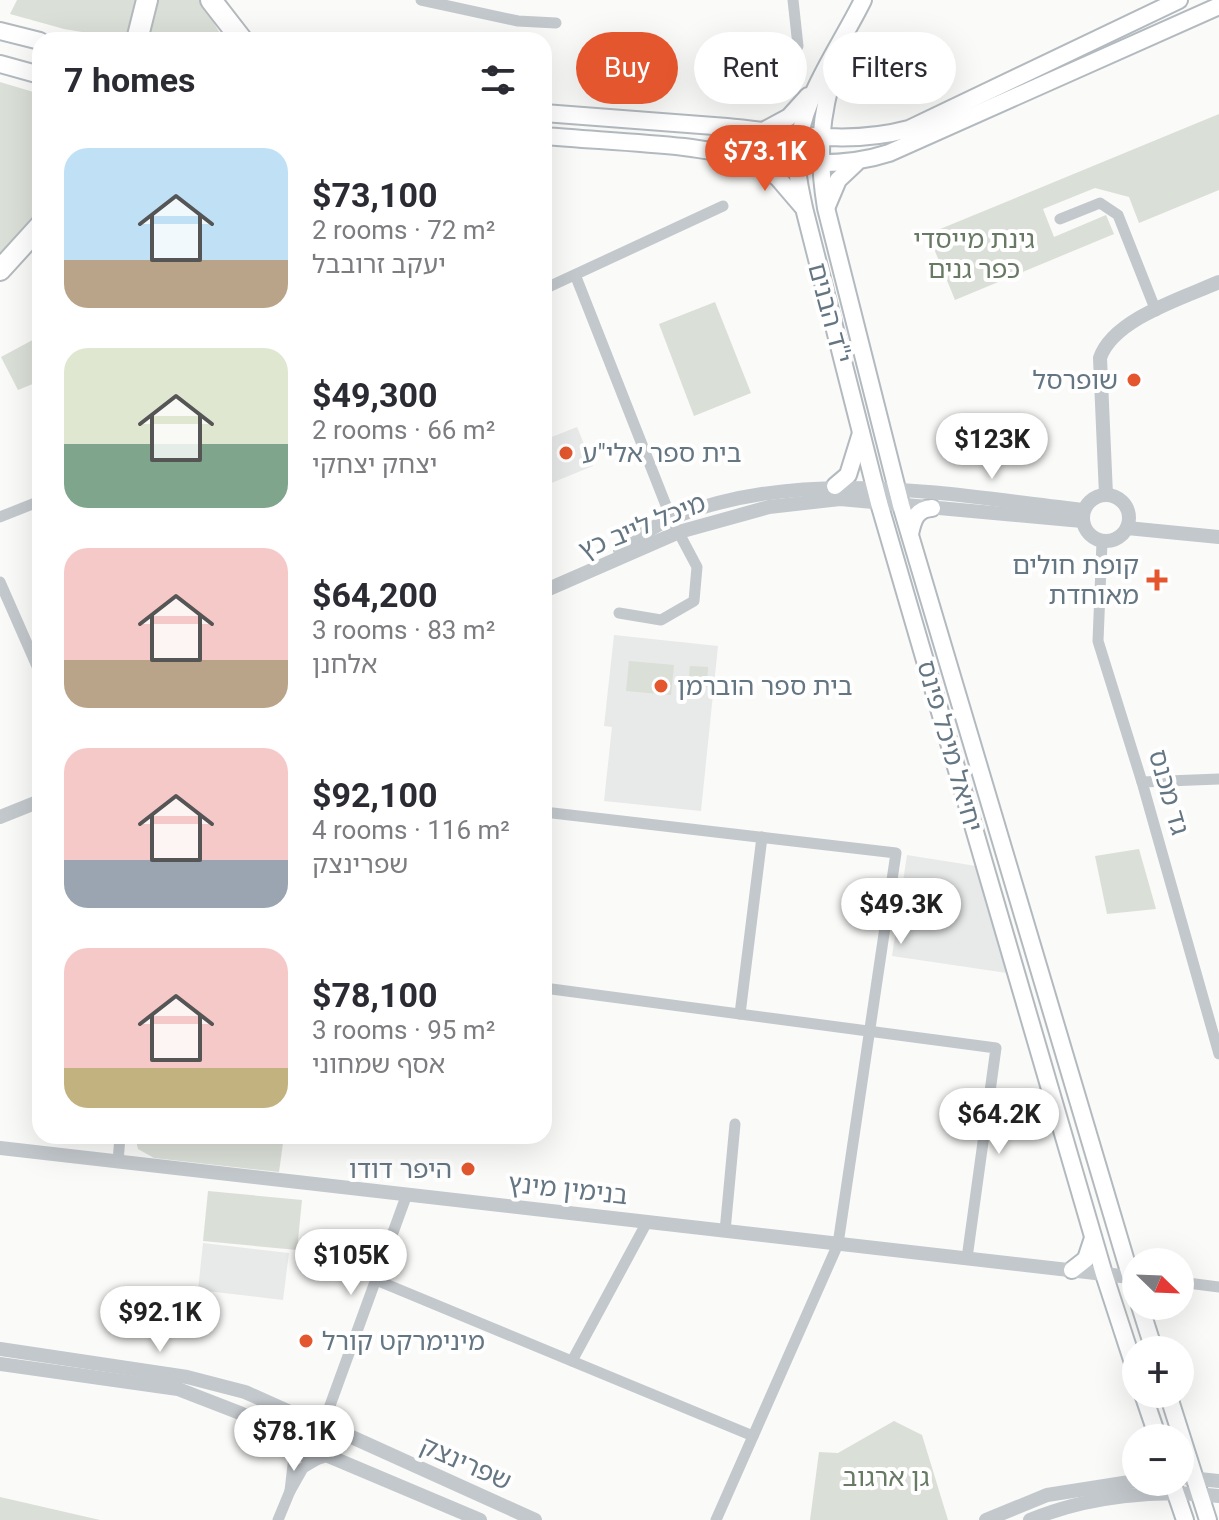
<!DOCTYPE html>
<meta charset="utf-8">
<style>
:root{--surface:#fff;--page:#f2f2f3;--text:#2b2b33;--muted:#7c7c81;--accent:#e4572e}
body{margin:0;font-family:Roboto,"Noto Sans Hebrew",sans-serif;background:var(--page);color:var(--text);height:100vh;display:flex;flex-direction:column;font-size:30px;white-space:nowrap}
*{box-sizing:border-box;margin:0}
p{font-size:26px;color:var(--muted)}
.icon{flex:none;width:44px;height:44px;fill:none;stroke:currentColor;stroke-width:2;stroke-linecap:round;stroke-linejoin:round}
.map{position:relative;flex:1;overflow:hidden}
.drawer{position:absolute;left:32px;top:32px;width:520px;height:1112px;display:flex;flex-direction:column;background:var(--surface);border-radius:24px;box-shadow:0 8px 32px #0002}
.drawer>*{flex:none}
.hud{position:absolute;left:576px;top:32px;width:522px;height:72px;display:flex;gap:16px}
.needle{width:52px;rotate:113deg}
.buttons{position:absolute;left:1122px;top:1248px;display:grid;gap:16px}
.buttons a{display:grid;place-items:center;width:72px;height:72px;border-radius:50%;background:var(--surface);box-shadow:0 8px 32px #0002;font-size:40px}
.price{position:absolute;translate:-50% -68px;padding:0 18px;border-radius:28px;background:#fff;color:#222;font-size:26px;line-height:52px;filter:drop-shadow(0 2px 4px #0008)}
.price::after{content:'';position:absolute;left:50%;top:48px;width:24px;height:18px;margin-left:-12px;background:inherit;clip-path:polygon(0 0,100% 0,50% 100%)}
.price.on{background:var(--accent);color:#fff}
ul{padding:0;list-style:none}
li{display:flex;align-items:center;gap:24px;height:200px;padding:0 32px}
li span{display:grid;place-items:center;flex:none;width:224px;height:160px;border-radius:24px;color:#555}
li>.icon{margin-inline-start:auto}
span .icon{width:96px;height:96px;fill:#fffc;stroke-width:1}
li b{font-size:34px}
h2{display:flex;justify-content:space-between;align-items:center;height:96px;padding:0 32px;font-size:34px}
.pill{padding:0 28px;border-radius:36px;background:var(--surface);box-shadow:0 8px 32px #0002;font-size:28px;line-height:72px}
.pill.on{background:var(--accent);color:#fff}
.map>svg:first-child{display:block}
</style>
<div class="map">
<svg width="1219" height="1520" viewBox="0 0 1219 1520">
<rect width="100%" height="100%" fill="#fafaf8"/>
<g fill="#e8e9e9">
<path d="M577,427L593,466L544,486V440Z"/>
<path d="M614,635L718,646L701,811L604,801L612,727L604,726Z"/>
<path d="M907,855L976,866L1007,973L892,956Z"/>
<path d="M203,1243L289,1253L283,1300L198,1290Z"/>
</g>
<g fill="#dadfd7">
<path d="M17,0H141L130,40L64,29L10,14Z"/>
<path d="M154,0H200L224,40H144Z"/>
<path d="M0,82L40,94V214L0,256Z"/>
<path d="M1219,114V190L1139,223L1129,197L1095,188L1043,209L1054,237L1106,215L1114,234L955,300L928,234Z"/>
<path d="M715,302L751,393L694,416L659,324Z"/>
<path d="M40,336V381L18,390L1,357Z"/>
<path d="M629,661L674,665L671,695L626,691Z"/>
<path d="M690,666L708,667L707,687L688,686Z"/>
<path d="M1139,849L1156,909L1107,914L1095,856Z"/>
<path d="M135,1136H284L279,1172L154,1158L138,1149Z"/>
<path d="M208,1191L302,1200L297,1250L203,1241Z"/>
<path d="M894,1421L922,1435L948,1520H810L819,1452L838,1453Z"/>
<path d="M0,1497L100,1520H0Z"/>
</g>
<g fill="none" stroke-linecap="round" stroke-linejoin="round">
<defs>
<g id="secondary">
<path d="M863,0C838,51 799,100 797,159C796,175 801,192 804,208L879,503L1104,1274L1136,1372"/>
<path d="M0,31L40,41"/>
<path d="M0,64L40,75"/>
<path d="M836,64C820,117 817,153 826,208L901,505L1136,1295"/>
<path d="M544,113C605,118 666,122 727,127C790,133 846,146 909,129L1179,0"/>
<path d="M763,131L789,117L808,96"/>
<path d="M544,136C591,140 638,142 684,147C753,156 822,175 889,153L1219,6"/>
<path d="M752,159L778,178L802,206"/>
<path d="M827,206L838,180L856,163"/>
<path d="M835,486L848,475L861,433"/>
<path d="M910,534C913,520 916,509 932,508"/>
<path d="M1072,1270L1086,1259L1093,1238"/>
<path d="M1140,1306L1154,1350"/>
<path d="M1143,1394L1158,1438"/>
<path d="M1168,1394L1208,1520"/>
<path d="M1172,1482L1185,1520"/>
</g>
<g id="motorway">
<path d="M211,0L242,40"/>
<path d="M137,40L147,0"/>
<path d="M0,270L40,226"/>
</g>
</defs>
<use href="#secondary" stroke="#b3babf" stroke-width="20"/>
<use href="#motorway" stroke="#b4b9bd" stroke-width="24"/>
<g stroke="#c3c8cc" stroke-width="11">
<path d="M421,0L518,21L556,23"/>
<path d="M793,0L798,46"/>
<path d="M1060,219L1100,203L1118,215L1156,311"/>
<path d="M576,277L671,518L697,567L694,601L661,620L619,613"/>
<path d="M544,289L723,206"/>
<path d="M0,517L40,501"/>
<path d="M1102,542L1098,641L1142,782L1219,1054"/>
<path d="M0,582L40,673"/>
<path d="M1142,782L1219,779"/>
<path d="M544,812L896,853L838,1244L716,1520"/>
<path d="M544,988L996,1048L967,1258"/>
<path d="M740,1014L762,837"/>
<path d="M118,1162L120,1136"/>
<path d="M725,1231L735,1124"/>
<path d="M376,1280L753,1436"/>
<path d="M1180,1282L1219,1287"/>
<path d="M572,1361L647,1222"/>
<path d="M330,1423L328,1411L407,1194"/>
<path d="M295,1448L290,1491L303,1468L320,1458"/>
<path d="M278,1520L290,1491"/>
</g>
<g stroke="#c3c8cc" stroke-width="14">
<circle cx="1106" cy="518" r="23"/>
<path d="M1106,495L1100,358C1113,319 1183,298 1219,282"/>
<path d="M1127,528L1219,537"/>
<path d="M620,550C637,539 654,525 672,518C805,465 948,495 1084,510"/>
<path d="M544,591L679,532L769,507L840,499L1082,521"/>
<path d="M0,817L40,801"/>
<path d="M0,1148L1130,1277"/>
<path d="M0,1349L187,1377L245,1392L303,1418"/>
<path d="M0,1364L178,1389L240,1413L293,1440"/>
<circle cx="314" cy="1437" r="21"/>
<path d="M334,1429L535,1520"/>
<path d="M326,1455L480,1520"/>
<path d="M1180,1477L1219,1481"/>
<path d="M986,1520L1047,1495L1136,1481"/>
<path d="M1030,1520C1087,1496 1159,1489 1219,1496"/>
</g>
<use href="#secondary" stroke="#fff" stroke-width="16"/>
<use href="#motorway" stroke="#fff" stroke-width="20"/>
</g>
<g fill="#e4572e" stroke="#fff" stroke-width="3">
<circle cx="1134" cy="380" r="8"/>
<circle cx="566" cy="453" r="8"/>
<path d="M1153 568h8v8h8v8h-8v8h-8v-8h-8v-8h8z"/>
<circle cx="661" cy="686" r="8"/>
<circle cx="468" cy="1169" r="8"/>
<circle cx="306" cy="1341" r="8"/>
</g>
<g text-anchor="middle" stroke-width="8" stroke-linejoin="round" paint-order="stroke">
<g font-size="26" fill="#687a64" stroke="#fff">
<text x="974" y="248">גינת מייסדי<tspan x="974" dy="30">כפר גנים</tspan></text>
<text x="886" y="1486">גן ארגוב</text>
</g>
<g font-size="26" fill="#657683" stroke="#fff">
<text transform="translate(830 313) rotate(75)" y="9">י''ד הבנים</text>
<text transform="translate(642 526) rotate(-22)" y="9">מיכל לייב כץ</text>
<text transform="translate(950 746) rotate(74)" y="9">יחיאל מיכל פינס</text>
<text transform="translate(1169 792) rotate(74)" y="9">גד מכנס</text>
<text transform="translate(568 1189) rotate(6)" y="9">בנימין מינץ</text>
<text transform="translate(466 1463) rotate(24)" y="9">שפרינצק</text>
</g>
<g font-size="26" fill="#657683" stroke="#fff" text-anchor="end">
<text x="1118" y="389">שופרסל</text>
<text x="582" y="462" text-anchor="start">בית ספר אלי"ע</text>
<text x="1139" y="574">קופת חולים<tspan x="1139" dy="30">מאוחדת</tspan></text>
<text x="677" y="695" text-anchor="start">בית ספר הוברמן</text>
<text x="452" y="1178">היפר דודו</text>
<text x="322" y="1350" text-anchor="start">מינימרקט קורל</text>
</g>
</g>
</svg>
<div class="buttons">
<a><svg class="needle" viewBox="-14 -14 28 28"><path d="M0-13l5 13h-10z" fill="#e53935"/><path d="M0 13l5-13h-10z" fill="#7c7c81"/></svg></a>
<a>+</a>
<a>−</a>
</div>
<b class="price on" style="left:765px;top:193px">$73.1K</b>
<b class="price" style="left:992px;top:481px">$123K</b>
<b class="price" style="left:901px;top:946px">$49.3K</b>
<b class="price" style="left:999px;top:1156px">$64.2K</b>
<b class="price" style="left:351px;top:1297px">$105K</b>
<b class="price" style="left:160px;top:1354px">$92.1K</b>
<b class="price" style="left:294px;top:1473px">$78.1K</b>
<div class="hud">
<a class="pill on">Buy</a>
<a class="pill">Rent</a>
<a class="pill">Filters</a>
</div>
<section class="drawer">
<h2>7 homes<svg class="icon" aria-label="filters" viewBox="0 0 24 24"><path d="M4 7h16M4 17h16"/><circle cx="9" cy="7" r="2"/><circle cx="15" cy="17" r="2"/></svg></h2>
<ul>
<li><span style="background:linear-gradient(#bfe0f5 70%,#b9a48a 0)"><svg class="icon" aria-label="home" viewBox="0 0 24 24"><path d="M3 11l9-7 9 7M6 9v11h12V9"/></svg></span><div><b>$73,100</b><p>2 rooms · 72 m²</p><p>יעקב זרובבל</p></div></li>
<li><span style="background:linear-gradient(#dfe7d0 60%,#7fa58c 0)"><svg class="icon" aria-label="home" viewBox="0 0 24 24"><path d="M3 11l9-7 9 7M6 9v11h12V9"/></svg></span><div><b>$49,300</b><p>2 rooms · 66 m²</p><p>יצחק יצחקי</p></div></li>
<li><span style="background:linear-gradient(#f6c9c9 70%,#b9a48a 0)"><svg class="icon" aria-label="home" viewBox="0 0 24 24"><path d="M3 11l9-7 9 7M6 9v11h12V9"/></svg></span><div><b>$64,200</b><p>3 rooms · 83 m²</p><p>אלחנן</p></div></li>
<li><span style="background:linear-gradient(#f6c9c9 70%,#9aa5b1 0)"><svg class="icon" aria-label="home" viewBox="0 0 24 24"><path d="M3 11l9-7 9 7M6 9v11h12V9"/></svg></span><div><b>$92,100</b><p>4 rooms · 116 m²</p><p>שפרינצק</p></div></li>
<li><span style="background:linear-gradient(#f6c9c9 75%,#c2b280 0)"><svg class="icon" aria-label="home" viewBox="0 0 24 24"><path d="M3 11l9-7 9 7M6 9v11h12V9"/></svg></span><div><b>$78,100</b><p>3 rooms · 95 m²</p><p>אסף שמחוני</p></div></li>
</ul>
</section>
</div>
